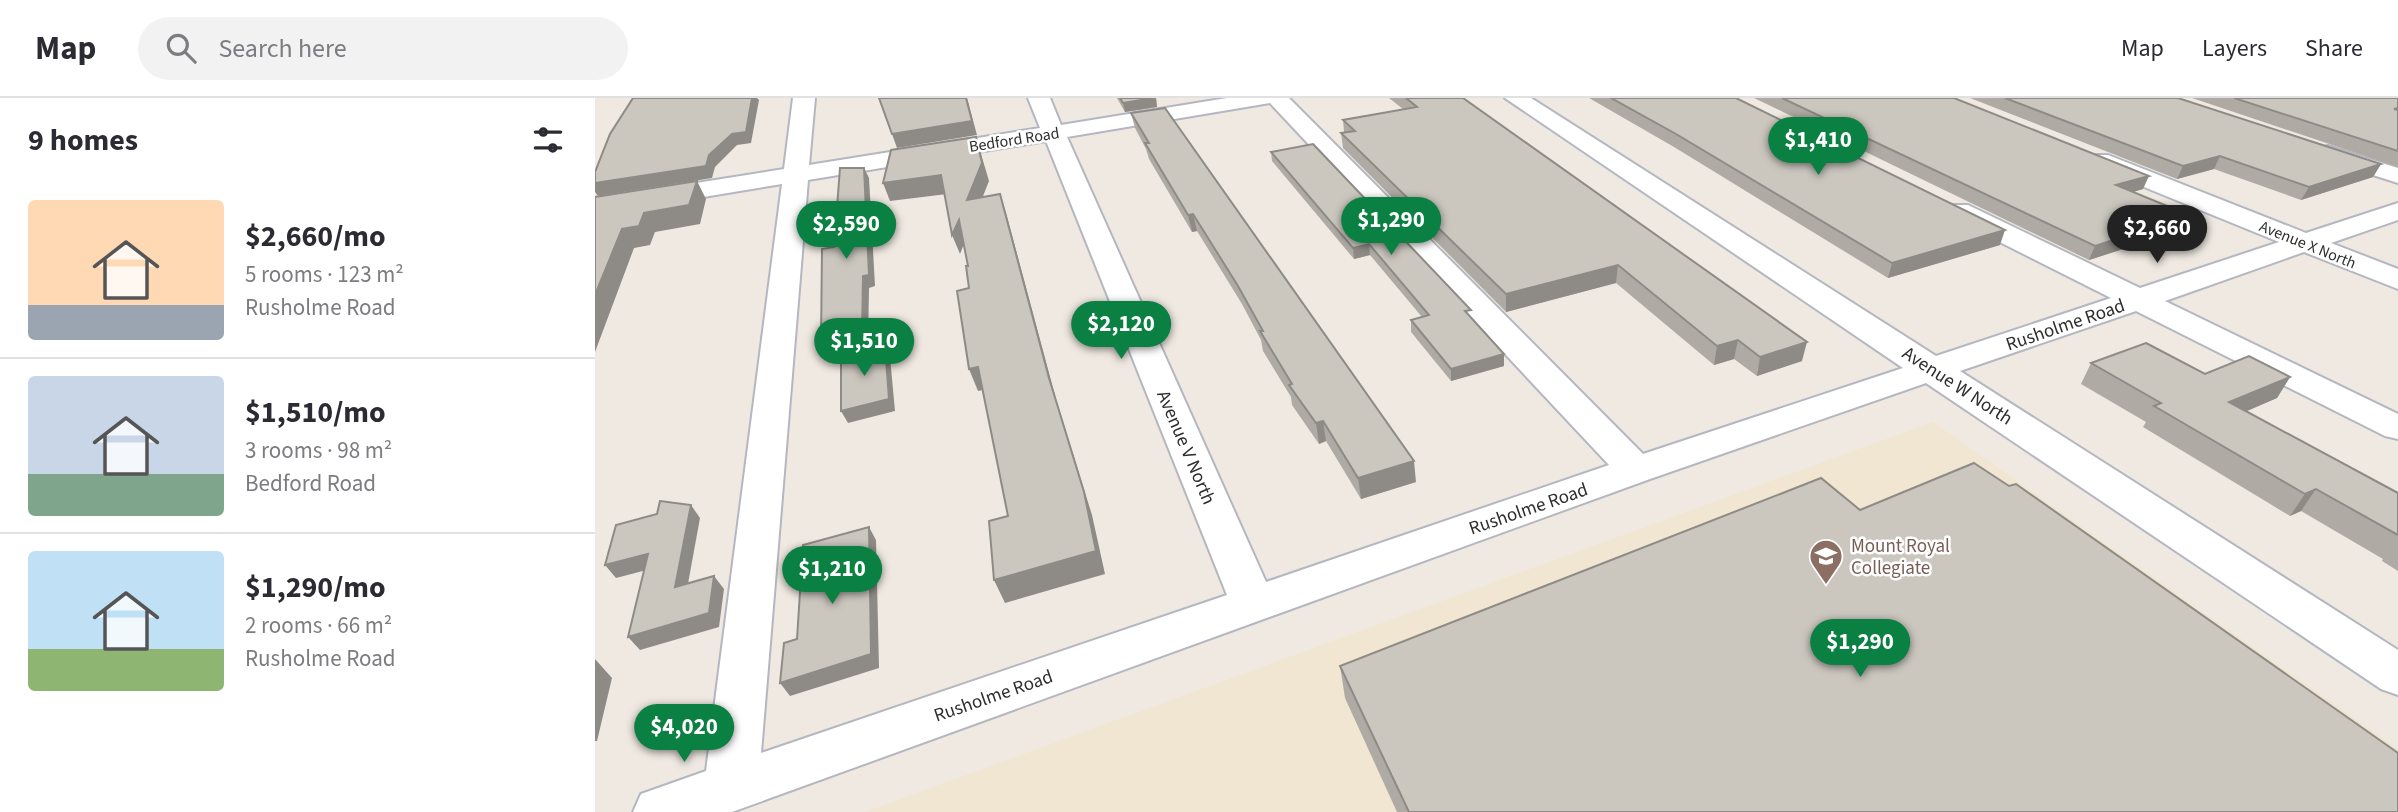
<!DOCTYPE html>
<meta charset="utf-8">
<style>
:root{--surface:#fff;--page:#f2f2f3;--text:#2b2b33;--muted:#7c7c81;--line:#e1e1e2;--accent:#0b8043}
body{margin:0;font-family:"Source Sans 3",sans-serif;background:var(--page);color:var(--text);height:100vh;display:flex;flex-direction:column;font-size:26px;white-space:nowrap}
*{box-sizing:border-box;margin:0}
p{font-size:23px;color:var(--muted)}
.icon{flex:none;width:38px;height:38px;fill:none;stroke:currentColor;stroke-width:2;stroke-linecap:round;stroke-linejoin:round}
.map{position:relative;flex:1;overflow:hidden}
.side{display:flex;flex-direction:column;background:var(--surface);width:595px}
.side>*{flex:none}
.price{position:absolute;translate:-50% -60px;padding:0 16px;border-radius:24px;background:var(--accent);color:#fff;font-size:23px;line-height:46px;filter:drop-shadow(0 2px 4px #0008)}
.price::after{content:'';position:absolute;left:50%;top:42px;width:21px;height:16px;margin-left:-10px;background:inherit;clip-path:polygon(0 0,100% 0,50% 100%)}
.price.on{background:#222;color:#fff}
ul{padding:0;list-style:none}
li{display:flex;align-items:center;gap:21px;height:175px;padding:0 28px}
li+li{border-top:2px solid var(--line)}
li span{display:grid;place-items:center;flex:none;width:196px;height:140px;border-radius:7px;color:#555}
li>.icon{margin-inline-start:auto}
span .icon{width:84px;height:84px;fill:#fffc;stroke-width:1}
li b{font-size:30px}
h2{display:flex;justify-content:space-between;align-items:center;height:84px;padding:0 28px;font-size:30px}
header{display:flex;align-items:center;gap:42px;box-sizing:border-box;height:98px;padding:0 35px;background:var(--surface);border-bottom:2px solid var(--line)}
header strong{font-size:33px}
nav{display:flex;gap:38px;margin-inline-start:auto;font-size:24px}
.search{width:490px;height:63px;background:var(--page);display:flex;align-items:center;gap:18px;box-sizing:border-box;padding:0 24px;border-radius:38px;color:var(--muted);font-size:26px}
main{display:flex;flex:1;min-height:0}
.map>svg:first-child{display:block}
</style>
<header>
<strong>Map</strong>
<div class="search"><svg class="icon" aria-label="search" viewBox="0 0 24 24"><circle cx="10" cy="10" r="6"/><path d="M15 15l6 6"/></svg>Search here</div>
<nav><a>Map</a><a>Layers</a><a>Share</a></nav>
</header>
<main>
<section class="side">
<h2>9 homes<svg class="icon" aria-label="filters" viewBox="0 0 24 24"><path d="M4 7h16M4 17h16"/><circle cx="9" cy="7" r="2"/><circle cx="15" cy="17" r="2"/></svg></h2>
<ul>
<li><span style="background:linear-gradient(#ffd9b3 75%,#9aa5b1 0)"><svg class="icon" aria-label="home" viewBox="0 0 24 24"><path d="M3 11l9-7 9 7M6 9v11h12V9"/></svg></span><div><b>$2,660/mo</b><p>5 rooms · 123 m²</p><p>Rusholme Road</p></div></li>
<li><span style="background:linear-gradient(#c9d6e8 70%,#7fa58c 0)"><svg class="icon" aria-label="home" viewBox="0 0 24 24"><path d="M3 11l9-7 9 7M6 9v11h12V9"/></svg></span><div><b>$1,510/mo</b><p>3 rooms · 98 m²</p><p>Bedford Road</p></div></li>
<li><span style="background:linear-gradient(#bfe0f5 70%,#8fb573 0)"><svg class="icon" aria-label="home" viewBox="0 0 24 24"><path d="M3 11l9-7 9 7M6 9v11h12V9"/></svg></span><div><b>$1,290/mo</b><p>2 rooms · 66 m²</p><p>Rusholme Road</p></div></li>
</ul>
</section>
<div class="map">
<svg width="1803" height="714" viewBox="0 0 1803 714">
<rect width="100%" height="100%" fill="#efe9e1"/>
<path fill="#f0e6d1" d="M1338,324L1803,651V714H270Z"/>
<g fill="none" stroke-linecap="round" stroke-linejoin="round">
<defs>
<g id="minor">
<path d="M198,0H220L214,67L445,30L433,0H455L466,27L632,0H694L1048,356L1308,270L910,0H936L1341,258L1516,200L1355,119L1351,113L1355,107H1373L1545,190L1684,144L1495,67L1492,62L1495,57H1513L1711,135L1803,105V122L1736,145L1803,171V191L1709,154L1570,203L1803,316V341L1790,338L1541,213L1365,273L1803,552V597L1786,591L1331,285L1055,381L137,714H38L46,696L111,673L187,86L0,117V101L189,71ZM675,5L1014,367L671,484L472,39ZM451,43L632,497L166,655L213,82Z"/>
<path d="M1733,48L1803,70V85L1725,60L1721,55L1725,50Z"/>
</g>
</defs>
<use href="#minor" stroke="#b4b7c1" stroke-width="4"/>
<use href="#minor" fill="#fff" fill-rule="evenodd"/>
</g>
<g fill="#afaba4">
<path d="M522,0H561L562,9L530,14Z"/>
<path d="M794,0H868L1207,263L1162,278L1139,261L1119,267L1021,185L911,214L748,50L746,35L749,34L748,22L808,11Z"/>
<path d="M994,0H1141L1405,147L1293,180L1079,49Z"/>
<path d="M1159,0H1359L1548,91L1538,94L1587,132L1494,162Z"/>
<path d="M1375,0H1583L1786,66L1778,79L1706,102L1619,71L1582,81Z"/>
<path d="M1597,0H1803V69Z"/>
<path d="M536,15L821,384L766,401L731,343L724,346L697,307L696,299L668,253L666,242L647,206L602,133L597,134L554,61L551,51L540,30Z"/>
<path d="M676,54L876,219L909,256V268L856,283L816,234V222L827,219L775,157L759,161L677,63Z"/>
<path d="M1496,265L1610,276L1695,279L1682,300L1651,313L1803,395V473L1787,463L1788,461L1706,413L1695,418L1548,329L1551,324L1486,286Z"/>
<path d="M1265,412L1803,714H802L750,600L745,568Z"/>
</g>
<g fill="#8e8b86">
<path d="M157,0H162L164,2L156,45L142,47L120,69L117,80L3,98L0,94V85Z"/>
<path d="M371,0H372L382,37L302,50L297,36Z"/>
<path d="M561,0L562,9L530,14L528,5Z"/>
<path d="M381,39L394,83L379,121L372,102Z"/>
<path d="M1625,58L1619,71L1582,81L1588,68Z"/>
<path d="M1786,66L1778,79L1706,102L1714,89Z"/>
<path d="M269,70L274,80L280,188L274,190L273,247L232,255L226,244Z"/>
<path d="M346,77L352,96L295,103L288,85Z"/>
<path d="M1554,78L1548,91L1515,101L1521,87Z"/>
<path d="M102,83L111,101L105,126L60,134L55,147L39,150L0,254V197L27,131L49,115Z"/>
<path d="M405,96L411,115L461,301L497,417L510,476L410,505L399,482L454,280Z"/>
<path d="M598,116L602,133L597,134L593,117Z"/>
<path d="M1594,117L1587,132L1494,162L1500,148Z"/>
<path d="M364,122L371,141L365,156L357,137Z"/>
<path d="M1410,132L1405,147L1293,180L1297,165Z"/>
<path d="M774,146L775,157L759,161L758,150Z"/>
<path d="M1023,167L1021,185L911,214V196Z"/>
<path d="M1143,242L1139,261L1119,267L1122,248Z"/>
<path d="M1212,244L1207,263L1162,278L1165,259Z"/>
<path d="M290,247L295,259L300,313L253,325L246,313Z"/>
<path d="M909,256V268L856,283V271Z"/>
<path d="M383,269L392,291L383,293L374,271Z"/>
<path d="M1695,279L1682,300L1622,326L1634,304Z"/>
<path d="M728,323L731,343L724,346L721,325Z"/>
<path d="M819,363L821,384L766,401L763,380Z"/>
<path d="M1721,391L1706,413L1695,418L1710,396Z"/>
<path d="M96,407L105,420L90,502L80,489Z"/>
<path d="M274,429L281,442L284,570L195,598L185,585Z"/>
<path d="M53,456L63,469L21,480L10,467Z"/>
<path d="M119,478L129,491L124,529L45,552L33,539Z"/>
<path d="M0,561L17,580L2,643H0Z"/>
</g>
<g fill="#cbc7bf" stroke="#8e8b86" stroke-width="2">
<path d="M38,0H157L151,34L137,36L114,57L111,68L0,85V74L15,36Z"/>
<path d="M284,0H371L377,23L297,36Z"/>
<path d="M525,0H558L528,5Z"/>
<path d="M811,0H868L1212,244L1165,259L1143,242L1122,248L1023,167L911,196L746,35L760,33L748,22L822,9Z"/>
<path d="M1016,0H1141L1410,132L1297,165L1081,36Z"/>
<path d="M1187,0H1359L1554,78L1521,87L1594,117L1500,148Z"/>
<path d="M1410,0H1583L1786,66L1714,89L1625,58L1588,68Z"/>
<path d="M1639,0H1803V10L1799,11L1803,12V53Z"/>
<path d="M570,10L819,363L763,380L728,323L721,325L694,287L697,286L665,233H668L643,188L598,116L593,117L550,45H554L536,15Z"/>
<path d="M381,39L387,65L372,102L405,96L454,280L489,394L501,453L399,482L394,423L413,418L383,269L374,271L362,193L374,190L371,168H373L364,122L357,137L346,77L288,85L296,52Z"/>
<path d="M718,46L876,212L870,213L909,256L856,271L816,222L834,217L774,146L758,150L676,54Z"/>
<path d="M245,70H269L274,177L268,178L267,235L226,244L227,151L239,149Z"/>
<path d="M102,83L94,107L49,115L44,128L27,131L0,197V99Z"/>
<path d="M1551,245L1610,276L1654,258L1695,279L1634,304L1803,395V437L1721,391L1710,396L1559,308L1566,305L1496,265Z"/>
<path d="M290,247L294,301L246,313V258Z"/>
<path d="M1379,365L1414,388L1421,386L1803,655V714H814L745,568L1226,380L1265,412Z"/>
<path d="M65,403L96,407L80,489L119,478L114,515L33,539L53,456L10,467L21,427L62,416Z"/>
<path d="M274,429L276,556L185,585L189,545L202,541L208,447Z"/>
</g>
<defs>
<symbol id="school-pin" viewBox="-11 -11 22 30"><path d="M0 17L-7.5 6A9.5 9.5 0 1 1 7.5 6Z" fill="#8d6e63" stroke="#fff"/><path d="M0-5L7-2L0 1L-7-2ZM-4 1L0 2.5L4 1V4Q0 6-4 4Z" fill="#fff"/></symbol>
</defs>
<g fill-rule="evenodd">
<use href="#school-pin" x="1212" y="439" width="38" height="52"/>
</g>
<g text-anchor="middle" stroke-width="5" stroke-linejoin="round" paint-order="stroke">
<g font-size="16" fill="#2e2e2e" stroke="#fff">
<text transform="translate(419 41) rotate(-9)" y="6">Bedford Road</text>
<text transform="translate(1713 146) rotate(22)" y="6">Avenue X North</text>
</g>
<g font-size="19" fill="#2e2e2e" stroke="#fff">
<text transform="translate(1470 226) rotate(-19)" y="7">Rusholme Road</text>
<text transform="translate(1363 287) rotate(33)" y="7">Avenue W North</text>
<text transform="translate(592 349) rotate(67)" y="7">Avenue V North</text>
<text transform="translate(933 410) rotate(-19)" y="7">Rusholme Road</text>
<text transform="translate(398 597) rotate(-19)" y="7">Rusholme Road</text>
</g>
<g font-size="19" fill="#785e54" stroke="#fff" text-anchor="start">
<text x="1256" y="454">Mount Royal<tspan x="1256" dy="22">Collegiate</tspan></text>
</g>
</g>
</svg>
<b class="price" style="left:1223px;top:79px">$1,410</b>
<b class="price" style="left:796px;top:159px">$1,290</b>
<b class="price" style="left:251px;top:163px">$2,590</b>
<b class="price on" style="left:1562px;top:167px">$2,660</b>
<b class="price" style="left:526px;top:263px">$2,120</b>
<b class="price" style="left:269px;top:280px">$1,510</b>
<b class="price" style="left:237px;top:508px">$1,210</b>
<b class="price" style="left:1265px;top:581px">$1,290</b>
<b class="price" style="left:89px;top:666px">$4,020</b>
</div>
</main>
